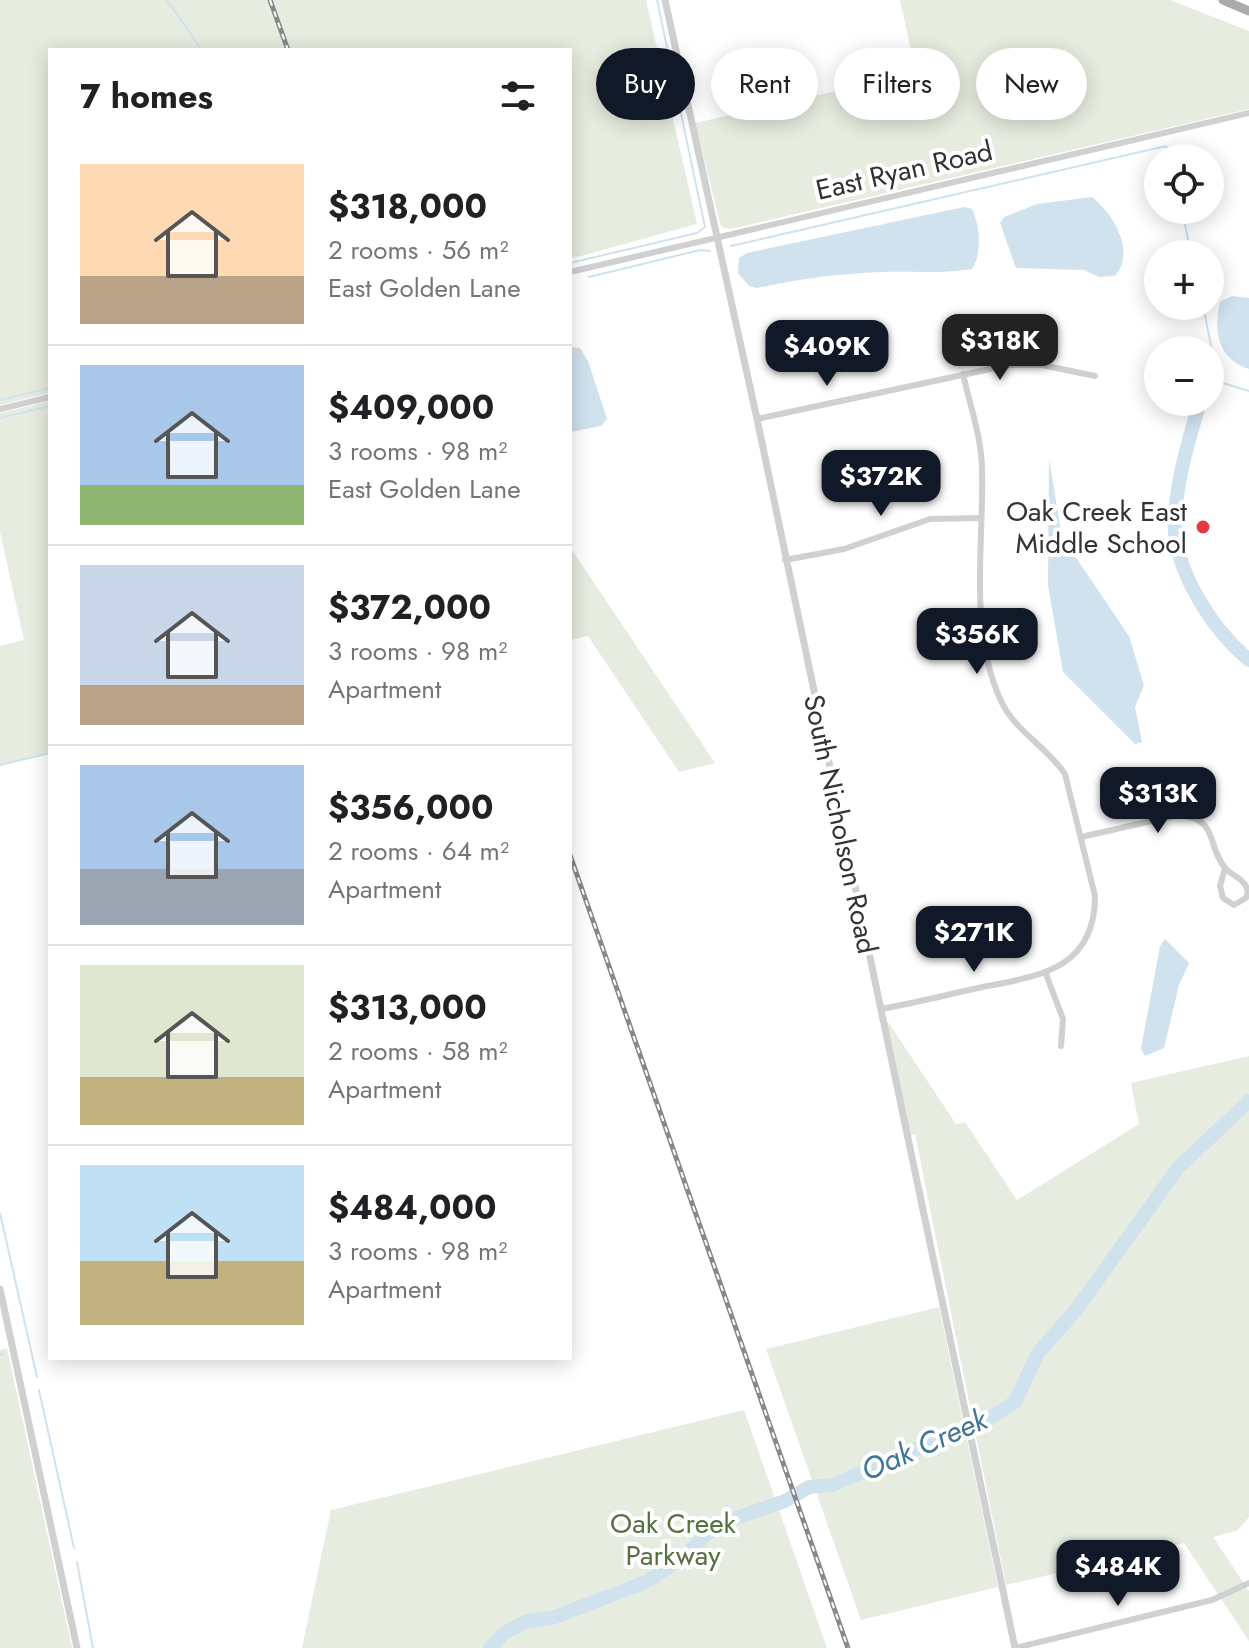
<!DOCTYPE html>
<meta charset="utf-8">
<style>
:root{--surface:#fff;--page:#f2f2f2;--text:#202124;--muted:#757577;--line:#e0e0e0;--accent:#111827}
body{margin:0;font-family:Jost,sans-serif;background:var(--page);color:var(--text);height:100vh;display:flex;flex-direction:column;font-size:30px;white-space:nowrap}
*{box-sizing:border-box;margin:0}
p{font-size:26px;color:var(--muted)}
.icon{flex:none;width:44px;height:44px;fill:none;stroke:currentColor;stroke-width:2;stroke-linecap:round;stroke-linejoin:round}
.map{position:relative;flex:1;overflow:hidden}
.side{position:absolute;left:48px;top:48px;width:524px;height:1312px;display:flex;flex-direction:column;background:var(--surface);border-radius:0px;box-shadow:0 4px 20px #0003}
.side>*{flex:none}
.banner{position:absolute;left:596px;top:48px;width:532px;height:72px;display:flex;gap:16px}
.tools{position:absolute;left:1144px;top:144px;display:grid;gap:16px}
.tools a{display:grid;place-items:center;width:80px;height:80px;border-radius:50%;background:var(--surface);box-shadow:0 4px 20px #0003;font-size:40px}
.price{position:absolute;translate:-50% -68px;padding:0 18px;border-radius:16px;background:var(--accent);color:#fff;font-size:26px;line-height:52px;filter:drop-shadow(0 2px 4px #0008)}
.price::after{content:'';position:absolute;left:50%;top:48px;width:24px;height:18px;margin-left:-12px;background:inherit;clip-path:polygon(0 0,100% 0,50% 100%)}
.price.on{background:#222;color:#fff}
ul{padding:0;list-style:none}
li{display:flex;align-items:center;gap:24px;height:200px;padding:0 32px}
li+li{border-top:2px solid var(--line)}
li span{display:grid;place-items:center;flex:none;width:224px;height:160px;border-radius:0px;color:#555}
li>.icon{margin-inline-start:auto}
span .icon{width:96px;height:96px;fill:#fffc;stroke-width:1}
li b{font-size:34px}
h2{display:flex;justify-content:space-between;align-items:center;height:96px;padding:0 32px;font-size:34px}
.tag{padding:0 28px;border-radius:36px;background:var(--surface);box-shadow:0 4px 20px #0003;font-size:28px;line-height:72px}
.tag.on{background:var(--accent);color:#fff}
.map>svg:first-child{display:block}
</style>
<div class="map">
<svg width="1249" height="1648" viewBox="0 0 1249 1648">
<rect width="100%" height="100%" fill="#fff"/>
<g fill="#e6ecdf">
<path d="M0,0H646L697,224L570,259V50H50V393L0,405Z"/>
<path d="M900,0H1170L1249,31V109L731,229L721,227L695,123L916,73Z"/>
<path d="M50,401V754L0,766V646L24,640L0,532V413Z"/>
<path d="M570,547L715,763L679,772L588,636L570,640Z"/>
<path d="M888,1022L956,1124L965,1122L1017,1200L1139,1124L1131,1083L1249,1056V1517L1238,1530L1213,1537L1249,1591V1641L1184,1543L1006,1585L915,1134L906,1136L883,1023Z"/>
<path d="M939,1307L998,1587L861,1620L766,1349Z"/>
<path d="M7,1348L72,1648H0V1350Z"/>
<path d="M744,1410L827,1648H302L331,1510Z"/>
</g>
<g fill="#cfe2ee">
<path d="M1092,197C1114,214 1136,252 1115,276L1099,277L1084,270L1016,268L1000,223L1004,217L1037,204Z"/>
<path d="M964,207L972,209C980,224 982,255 972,269C941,274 912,271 880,272C838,274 798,279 757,288L749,286L738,273L739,258L747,253Z"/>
<path d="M1232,296L1249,298V369C1218,359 1213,332 1220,302Z"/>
<path d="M570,347L580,348L588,361L607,419L601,426L571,432Z"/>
<path d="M1049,459L1062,537L1129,636L1144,685L1135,707L1142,742L1135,744L1063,672L1048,585Z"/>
<path d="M1165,939L1189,963L1179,985L1164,1048L1145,1056L1141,1049L1160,946Z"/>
</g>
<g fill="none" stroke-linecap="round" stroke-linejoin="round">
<g stroke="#cfe2ee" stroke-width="2">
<path d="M167,0L202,50"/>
<path d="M1182,210L1191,254"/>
<path d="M731,246L1166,146L1171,158"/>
<path d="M570,263L697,233L705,227L657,0"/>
<path d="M589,277L700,250L710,251"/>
<path d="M1203,306L1212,350L1214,384"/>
<path d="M1210,385L1220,382L1249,391"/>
<path d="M0,400L50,388"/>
<path d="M0,418L50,406"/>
<path d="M0,765L50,753"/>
<path d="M0,1213L37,1377"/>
<path d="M0,1355L3,1354"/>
<path d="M39,1390L74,1548"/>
<path d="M77,1562L93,1648"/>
</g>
<g stroke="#cfe2ee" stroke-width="14">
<path d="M1200,402C1189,439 1177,478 1175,517C1171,567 1212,629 1249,660"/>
<path d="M490,1648L503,1634L527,1621L552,1618L646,1582L681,1559L708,1533L736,1518L785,1501L809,1487L832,1485L990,1418L1015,1402L1038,1353L1076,1310L1178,1168L1249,1101"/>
</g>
<g stroke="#d0d0d0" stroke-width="6">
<path d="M570,272L1249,113"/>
<path d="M0,409L50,397"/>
<path d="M757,419L1009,365H1042L1095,376"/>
<path d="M785,560L844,549L930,519L981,518"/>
<path d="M1081,837L1178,815C1220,818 1206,847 1226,869C1235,878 1244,878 1248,891L1246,898L1234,905L1223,898L1220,886L1225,868"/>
<path d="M1046,974L1063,1019L1061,1046"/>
<path d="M881,1009C914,1003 946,995 978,988C1037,976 1095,971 1095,896L1065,774C1047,747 1015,731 1001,701C968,629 984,547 982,470C982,439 970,405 963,374"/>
<path d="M1015,1648L1212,1600L1249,1583"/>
</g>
<g stroke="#d0d0d0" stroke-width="7">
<path d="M665,0L757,419L1015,1648"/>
<path d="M0,1289L77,1648"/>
</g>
<path stroke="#ababab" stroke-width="9" d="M1223,0L1249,11"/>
<defs>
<g id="rail">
<path d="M270,0L288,50"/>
<path d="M570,855L848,1648"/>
</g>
</defs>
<use href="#rail" stroke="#888" stroke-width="5"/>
<use href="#rail" stroke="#fff" stroke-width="2" stroke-dasharray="6" stroke-linecap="butt"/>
</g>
<circle fill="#e63946" stroke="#fff" stroke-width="3" cx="1203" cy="527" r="8"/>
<g text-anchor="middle" stroke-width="8" stroke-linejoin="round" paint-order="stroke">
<g font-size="28" fill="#333" stroke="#fff">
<text transform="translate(904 170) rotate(-13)" y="10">East Ryan Road</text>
<text transform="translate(841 824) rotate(78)" y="10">South Nicholson Road</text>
</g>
<g font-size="28" fill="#333" stroke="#fff" text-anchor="end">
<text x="1187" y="521">Oak Creek East<tspan x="1187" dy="32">Middle School</tspan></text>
</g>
<g font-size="28" fill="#56703f" stroke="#fff">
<text x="673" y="1533">Oak Creek<tspan x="673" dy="32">Parkway</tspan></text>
</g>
<g font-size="30" font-style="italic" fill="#3f7597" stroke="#fff">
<text transform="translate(924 1445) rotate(-24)" y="10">Oak Creek</text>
</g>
</g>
</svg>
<div class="tools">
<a><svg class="icon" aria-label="locate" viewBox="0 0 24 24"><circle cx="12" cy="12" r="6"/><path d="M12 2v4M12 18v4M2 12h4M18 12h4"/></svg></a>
<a>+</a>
<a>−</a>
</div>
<b class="price on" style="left:1000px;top:382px">$318K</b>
<b class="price" style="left:827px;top:388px">$409K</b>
<b class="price" style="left:881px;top:518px">$372K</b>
<b class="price" style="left:977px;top:676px">$356K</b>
<b class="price" style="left:1158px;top:835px">$313K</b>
<b class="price" style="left:974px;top:974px">$271K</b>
<b class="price" style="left:1118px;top:1608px">$484K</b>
<div class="banner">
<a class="tag on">Buy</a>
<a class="tag">Rent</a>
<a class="tag">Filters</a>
<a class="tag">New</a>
</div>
<section class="side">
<h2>7 homes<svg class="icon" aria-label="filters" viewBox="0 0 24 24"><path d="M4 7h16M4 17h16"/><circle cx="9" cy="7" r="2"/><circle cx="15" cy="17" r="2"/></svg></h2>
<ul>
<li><span style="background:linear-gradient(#ffd9b3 70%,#b9a48a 0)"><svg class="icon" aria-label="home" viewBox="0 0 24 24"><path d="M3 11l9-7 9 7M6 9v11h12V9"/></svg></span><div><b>$318,000</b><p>2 rooms · 56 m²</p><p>East Golden Lane</p></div></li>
<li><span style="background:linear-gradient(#a9c7e8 75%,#8fb573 0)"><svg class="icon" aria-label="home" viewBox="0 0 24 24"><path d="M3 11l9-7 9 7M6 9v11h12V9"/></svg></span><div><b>$409,000</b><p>3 rooms · 98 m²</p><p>East Golden Lane</p></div></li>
<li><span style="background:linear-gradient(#c9d6e8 75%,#b9a48a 0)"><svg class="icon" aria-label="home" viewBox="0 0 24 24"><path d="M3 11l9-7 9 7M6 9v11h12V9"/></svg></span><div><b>$372,000</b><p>3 rooms · 98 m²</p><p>Apartment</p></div></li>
<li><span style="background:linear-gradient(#a9c7e8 65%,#9aa5b1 0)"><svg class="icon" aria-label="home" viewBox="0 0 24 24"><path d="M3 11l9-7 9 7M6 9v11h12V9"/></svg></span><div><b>$356,000</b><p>2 rooms · 64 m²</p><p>Apartment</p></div></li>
<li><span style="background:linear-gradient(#dfe7d0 70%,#c2b280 0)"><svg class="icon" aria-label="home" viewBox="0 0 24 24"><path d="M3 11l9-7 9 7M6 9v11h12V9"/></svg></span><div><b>$313,000</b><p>2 rooms · 58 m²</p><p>Apartment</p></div></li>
<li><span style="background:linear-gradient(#bfe0f5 60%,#c2b280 0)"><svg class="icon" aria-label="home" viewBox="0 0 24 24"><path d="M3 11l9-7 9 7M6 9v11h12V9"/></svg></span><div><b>$484,000</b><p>3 rooms · 98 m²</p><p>Apartment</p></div></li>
</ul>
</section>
</div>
